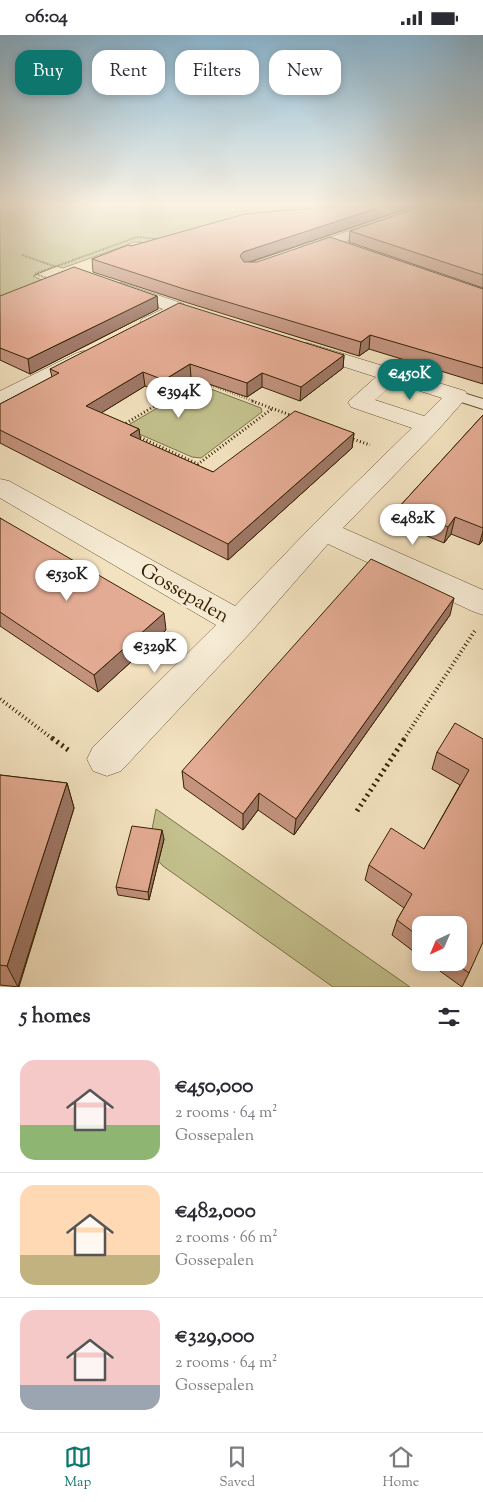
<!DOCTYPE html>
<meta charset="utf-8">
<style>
:root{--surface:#fff;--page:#f2f2f3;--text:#2b2b33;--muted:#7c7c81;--line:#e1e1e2;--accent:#0f766e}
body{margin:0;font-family:"Sorts Mill Goudy",serif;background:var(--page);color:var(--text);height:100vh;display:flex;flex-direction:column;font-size:19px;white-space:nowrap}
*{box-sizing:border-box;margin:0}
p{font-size:16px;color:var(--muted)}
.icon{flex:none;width:28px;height:28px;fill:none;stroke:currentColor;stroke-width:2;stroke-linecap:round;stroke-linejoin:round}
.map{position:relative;height:952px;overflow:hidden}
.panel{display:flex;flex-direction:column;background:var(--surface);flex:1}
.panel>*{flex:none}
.guide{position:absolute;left:15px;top:15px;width:454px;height:45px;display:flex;gap:10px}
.needle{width:32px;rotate:224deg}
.fabs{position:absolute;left:412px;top:881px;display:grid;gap:10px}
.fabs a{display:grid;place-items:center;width:55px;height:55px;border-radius:10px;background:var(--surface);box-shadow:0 2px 8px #0003;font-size:25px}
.price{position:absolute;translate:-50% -42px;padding:0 11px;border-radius:18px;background:#fff;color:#222;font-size:16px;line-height:32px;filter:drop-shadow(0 1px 2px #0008)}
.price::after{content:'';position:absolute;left:50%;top:30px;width:15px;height:11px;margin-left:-8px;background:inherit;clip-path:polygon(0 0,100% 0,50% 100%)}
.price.active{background:var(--accent);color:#fff}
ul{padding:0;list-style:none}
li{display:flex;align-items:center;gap:15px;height:125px;padding:0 20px}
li+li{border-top:1px solid var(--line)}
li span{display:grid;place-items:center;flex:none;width:140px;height:100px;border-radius:15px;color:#555}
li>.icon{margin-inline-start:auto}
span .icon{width:60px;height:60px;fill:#fffc;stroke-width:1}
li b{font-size:21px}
h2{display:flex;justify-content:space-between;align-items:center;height:60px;padding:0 20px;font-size:21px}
.chip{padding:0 18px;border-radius:15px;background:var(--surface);box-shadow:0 2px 8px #0003;font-size:18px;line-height:45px}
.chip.active{background:var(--accent);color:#fff}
.status{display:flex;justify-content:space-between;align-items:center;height:35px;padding:0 25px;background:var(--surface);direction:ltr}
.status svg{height:14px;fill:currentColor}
.menu{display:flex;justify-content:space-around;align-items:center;height:70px;border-top:1px solid var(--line);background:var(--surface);font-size:14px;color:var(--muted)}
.menu a{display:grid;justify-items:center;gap:2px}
.menu .active{color:var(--accent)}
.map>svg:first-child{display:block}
</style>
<div class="status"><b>06:04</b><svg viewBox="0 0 49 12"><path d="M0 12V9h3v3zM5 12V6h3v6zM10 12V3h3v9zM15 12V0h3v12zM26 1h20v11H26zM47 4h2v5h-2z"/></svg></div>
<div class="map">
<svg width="483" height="952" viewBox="0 0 483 952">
<rect width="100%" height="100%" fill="#f3e2c0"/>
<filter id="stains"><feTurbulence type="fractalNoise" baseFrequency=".004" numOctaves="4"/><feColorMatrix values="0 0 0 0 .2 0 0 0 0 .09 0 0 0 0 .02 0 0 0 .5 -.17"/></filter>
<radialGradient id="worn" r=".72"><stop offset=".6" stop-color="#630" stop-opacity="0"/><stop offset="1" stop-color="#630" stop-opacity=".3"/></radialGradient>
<g fill="#c3c18d" stroke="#7c7146">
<path d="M0,169H309L169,209L135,207L63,233L56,231L33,241L44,246L0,265Z"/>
<path d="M195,351H203L261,373L262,377L201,423L192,422L130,395V389Z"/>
<path d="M156,774L410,952H333L163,831L148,815Z"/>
</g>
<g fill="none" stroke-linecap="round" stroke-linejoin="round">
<defs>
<path id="service" d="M457,356L483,364V374L452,364L449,361L452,358Z"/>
<g id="minor">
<path d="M428,169H446L444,172L306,220H296L293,217L296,214Z"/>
<path d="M122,248L184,269L187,273L184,277C172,283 157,296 142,292L140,288L142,284L163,274L116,257L113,253L116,249Z"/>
<path d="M308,308L465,356L468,361L437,396L343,493L483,555V580L472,576L328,509L251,597L121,736L107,741L93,736L87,724L93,712L216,590L0,463V444L9,446L235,571L314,489L412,393L351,372L348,367L376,342L301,318L298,314L301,310ZM395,348L442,363L424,381L375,365Z"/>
<path d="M84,316L91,318L94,322L91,326L8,370L0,372V356L77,318Z"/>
</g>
</defs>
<use href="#service" stroke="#655130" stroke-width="2"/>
<use href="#minor" stroke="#655130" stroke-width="1"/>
<g stroke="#362100" stroke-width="2" stroke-dasharray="0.5 1" stroke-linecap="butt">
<path d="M118,169V173L136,169"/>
<path d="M266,178L299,169"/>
<path d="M22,220L54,231"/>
<path d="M50,244L35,239L137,202L159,204"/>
</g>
<path stroke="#362100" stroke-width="2.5" stroke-dasharray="0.5 2" stroke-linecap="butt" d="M161,367L197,345L256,367"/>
<g stroke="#362100" stroke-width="3" stroke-dasharray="1 2.5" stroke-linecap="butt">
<path d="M252,366L293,381"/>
<path d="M123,390L163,366"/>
<path d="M137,401L198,429L273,373"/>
<path d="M350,403L370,410"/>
</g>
<g stroke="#362100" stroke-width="4" stroke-dasharray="1 3" stroke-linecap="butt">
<path d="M0,664L53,704"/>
<path d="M404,704L476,594"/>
</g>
<g stroke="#362100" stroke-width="5" stroke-dasharray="2 4" stroke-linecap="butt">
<path d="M52,703L71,717"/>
<path d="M357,776L405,703"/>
</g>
<use href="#service" fill="#f7ecd6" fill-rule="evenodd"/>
<use href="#minor" fill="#f7ecd6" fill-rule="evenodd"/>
</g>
<g fill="#c3937e" stroke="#362100">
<path d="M296,168H424L251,227L483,254V349L369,314L359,321L185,267L93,237L92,224L131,211L311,174Z"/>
<path d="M483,168V253L349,207L350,196Z"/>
<path d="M0,261H157L158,274L30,339L0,325Z"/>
<path d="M344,320L343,333L300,366L262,352L247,362L191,343L166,360L145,351L101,378L139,394L140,405L213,437L354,398L352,413L228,525L0,408V369L52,342L50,334Z"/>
<path d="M483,380V505L479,510L451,499L444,508L396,488L399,472Z"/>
<path d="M0,483L166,595L98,657L0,591Z"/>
<path d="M450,580L294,800L258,775L243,795L184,753L182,736Z"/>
<path d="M483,704L469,938L462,952L429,928H459L421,890V922L392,900L397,885L404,873L365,845L369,830L424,814L460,750L432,734L437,717Z"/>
<path d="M0,740L67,748L74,773L19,952L0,950Z"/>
<path d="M164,804L149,865L118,860L116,852Z"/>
</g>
<g fill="#9f7867" stroke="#362100">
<path d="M393,168H424L243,229L240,221L243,217Z"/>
<path d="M157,261L158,274L30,339L28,324Z"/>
<path d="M370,300L369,314L359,321L361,307Z"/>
<path d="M344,320L343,333L300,366L301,352Z"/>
<path d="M190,329L191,343L166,360L164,345Z"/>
<path d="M143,337L145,351L88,386L86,371Z"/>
<path d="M262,338V352L247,362V348Z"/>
<path d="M139,394L141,409L130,400Z"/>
<path d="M354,398L352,413L228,525V509Z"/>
<path d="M455,482L451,499L444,508L448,492Z"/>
<path d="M483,496V505L479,510Z"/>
<path d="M454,563L450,580L294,800L296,784Z"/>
<path d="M164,578L166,595L98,657L94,640Z"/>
<path d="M67,748L74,773L18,952L7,931Z"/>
<path d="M259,758L258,775L243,795V779Z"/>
<path d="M162,795L164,804L149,865L148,857Z"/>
</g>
<g fill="#e3ab93" stroke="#362100">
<path d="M328,168H393L243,217L240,221L244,227H257L330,202L483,254V333L370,300L361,307L184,254L92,224L128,210L131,211L245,179L337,171Z"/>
<path d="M431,168H483V240L350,196Z"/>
<path d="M74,232L157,261L28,324L0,313V261Z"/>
<path d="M179,268L344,320L301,352L262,338L247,348L190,329L164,345L143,337L86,371L139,394L130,400L213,437L295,376L354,398L228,509L0,395V369L59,338L50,334Z"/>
<path d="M483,380V493L455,482L448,492L399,472Z"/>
<path d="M0,483L164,578L94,640L0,577Z"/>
<path d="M371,524L454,563L296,784L259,758L243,779L182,736Z"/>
<path d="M455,688L483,704V907L469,938L455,928H459V890H421V903L397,885L412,859L369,830L391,793L424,814L469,735L437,717Z"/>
<path d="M0,740L67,748L7,931L0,930Z"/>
<path d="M132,791L162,795L148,857L116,852Z"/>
</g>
<linearGradient id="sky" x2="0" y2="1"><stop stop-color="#89b8d5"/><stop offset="0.56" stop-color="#faf2e3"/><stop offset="1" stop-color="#faf2e3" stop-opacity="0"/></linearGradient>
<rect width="483" height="302" fill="url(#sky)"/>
<g text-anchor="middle" stroke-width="4.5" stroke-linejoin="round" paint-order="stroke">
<g font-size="20" fill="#362100" stroke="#f7ecd6">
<text transform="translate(185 557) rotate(30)" y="7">Gossepalen</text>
</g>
</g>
<rect width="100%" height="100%" filter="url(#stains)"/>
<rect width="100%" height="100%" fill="url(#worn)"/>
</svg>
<div class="fabs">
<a><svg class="needle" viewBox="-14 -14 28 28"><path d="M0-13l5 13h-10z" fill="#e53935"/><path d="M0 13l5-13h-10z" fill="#7c7c81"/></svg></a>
</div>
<b class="price active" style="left:410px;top:366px">€450K</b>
<b class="price" style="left:179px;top:384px">€394K</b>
<b class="price" style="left:413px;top:511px">€482K</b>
<b class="price" style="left:67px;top:567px">€530K</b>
<b class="price" style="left:155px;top:639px">€329K</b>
<div class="guide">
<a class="chip active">Buy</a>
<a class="chip">Rent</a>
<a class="chip">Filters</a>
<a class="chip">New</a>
</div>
</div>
<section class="panel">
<h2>5 homes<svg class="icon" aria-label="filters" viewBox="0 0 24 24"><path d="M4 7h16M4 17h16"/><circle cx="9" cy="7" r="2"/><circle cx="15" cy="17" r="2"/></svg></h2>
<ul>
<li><span style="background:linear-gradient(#f6c9c9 65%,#8fb573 0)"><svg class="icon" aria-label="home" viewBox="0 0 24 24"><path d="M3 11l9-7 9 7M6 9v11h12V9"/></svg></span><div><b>€450,000</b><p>2 rooms · 64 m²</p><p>Gossepalen</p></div></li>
<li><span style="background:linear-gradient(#ffd9b3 70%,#c2b280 0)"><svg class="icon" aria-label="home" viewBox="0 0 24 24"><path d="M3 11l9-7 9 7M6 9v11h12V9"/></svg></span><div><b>€482,000</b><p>2 rooms · 66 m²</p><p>Gossepalen</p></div></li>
<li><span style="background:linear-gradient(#f6c9c9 75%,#9aa5b1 0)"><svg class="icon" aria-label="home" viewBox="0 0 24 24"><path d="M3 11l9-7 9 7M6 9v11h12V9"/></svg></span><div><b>€329,000</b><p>2 rooms · 64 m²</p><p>Gossepalen</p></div></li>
</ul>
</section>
<nav class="menu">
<a class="active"><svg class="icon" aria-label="map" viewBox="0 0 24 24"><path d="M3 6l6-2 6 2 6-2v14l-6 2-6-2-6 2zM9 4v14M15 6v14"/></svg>Map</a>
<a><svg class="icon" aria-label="saved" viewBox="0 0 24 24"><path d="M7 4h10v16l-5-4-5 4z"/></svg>Saved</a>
<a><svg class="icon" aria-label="home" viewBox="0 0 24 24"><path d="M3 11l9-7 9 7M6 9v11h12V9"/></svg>Home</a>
</nav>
